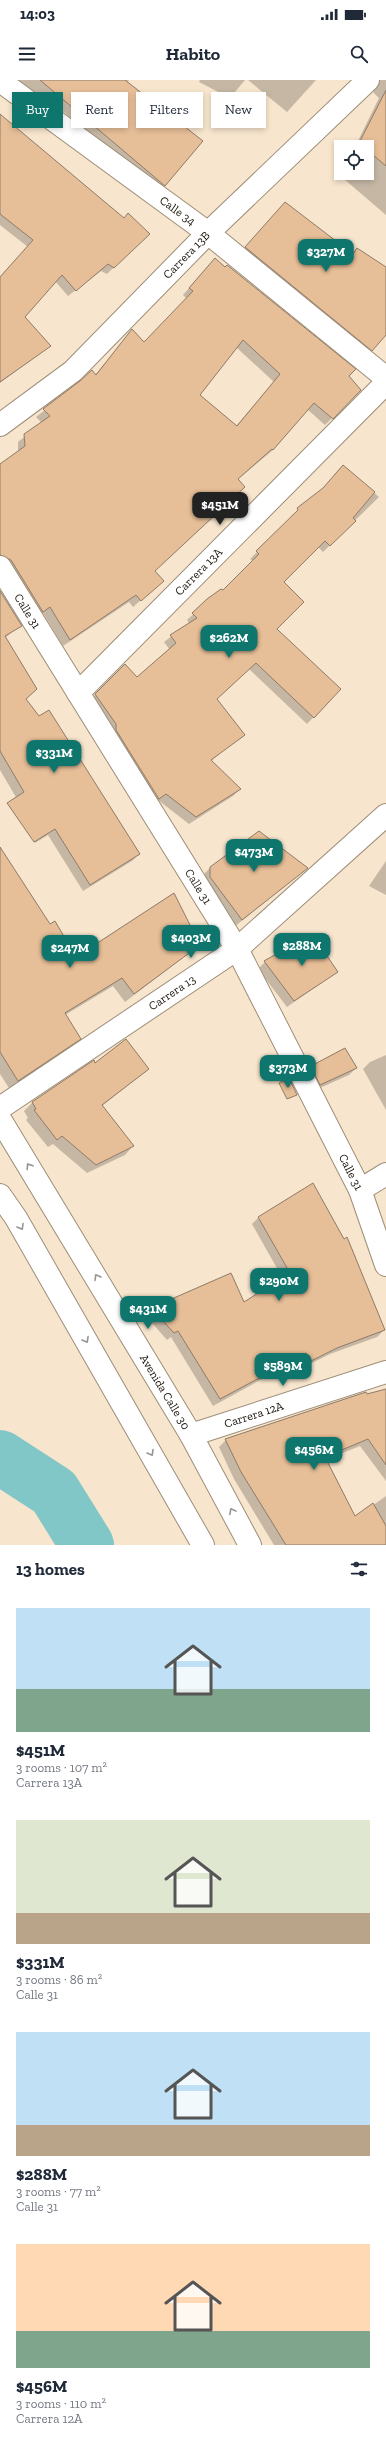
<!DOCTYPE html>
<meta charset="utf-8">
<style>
:root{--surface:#fff;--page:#f2f2f3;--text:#1f2937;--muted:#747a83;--accent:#0f766e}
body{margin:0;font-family:"Zilla Slab",serif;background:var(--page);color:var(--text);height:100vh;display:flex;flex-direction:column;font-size:15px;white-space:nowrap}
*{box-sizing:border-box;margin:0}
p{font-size:13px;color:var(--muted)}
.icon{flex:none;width:22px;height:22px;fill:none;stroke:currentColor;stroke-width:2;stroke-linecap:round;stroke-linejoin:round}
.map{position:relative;height:1465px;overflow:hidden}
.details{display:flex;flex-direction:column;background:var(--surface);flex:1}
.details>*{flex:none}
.banner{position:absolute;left:12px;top:12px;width:362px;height:36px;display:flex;gap:8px}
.fabs{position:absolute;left:334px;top:60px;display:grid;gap:8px}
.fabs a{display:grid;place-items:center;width:40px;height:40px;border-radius:0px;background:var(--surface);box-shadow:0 2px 6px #0003;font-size:20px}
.price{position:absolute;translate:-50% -34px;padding:0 9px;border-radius:8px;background:var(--accent);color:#fff;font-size:13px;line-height:26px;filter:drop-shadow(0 1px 2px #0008)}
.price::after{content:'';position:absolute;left:50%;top:24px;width:12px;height:9px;margin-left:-6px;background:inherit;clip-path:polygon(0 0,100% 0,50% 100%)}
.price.current{background:#222;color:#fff}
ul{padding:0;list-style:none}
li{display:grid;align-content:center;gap:8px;height:212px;padding:0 16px}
li span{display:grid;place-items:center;height:124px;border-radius:0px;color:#555}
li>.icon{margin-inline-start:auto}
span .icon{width:72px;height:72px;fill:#fffc;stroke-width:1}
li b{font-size:17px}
h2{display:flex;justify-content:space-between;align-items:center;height:48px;padding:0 16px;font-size:17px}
.pill{padding:0 14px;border-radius:0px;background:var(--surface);box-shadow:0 2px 6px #0003;font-size:14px;line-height:36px}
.pill.current{background:var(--accent);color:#fff}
.status{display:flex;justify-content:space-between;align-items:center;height:28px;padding:0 20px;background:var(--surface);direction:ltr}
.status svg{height:11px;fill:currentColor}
header{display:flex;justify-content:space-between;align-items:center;height:52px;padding:0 16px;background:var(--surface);font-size:18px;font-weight:700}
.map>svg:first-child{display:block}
</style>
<div class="status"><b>14:03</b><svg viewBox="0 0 49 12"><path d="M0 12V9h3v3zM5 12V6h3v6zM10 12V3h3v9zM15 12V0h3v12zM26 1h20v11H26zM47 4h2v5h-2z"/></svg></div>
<header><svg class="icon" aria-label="menu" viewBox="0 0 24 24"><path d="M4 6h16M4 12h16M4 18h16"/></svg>Habito<svg class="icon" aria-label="search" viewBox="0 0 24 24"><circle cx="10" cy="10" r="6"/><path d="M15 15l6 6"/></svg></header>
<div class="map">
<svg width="386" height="1465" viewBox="0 0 386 1465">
<rect width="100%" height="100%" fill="#f7e5cd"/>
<g fill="#0003" fill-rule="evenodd">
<path d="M10,0H129L127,3L202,61L158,112L51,21L44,28Z"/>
<path d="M200,0H245L230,18L199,2Z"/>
<path d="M248,0H316L287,32Z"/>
<path d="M372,0H386V135L337,93L341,88V93H367V67H355L379,18L373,12L374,4Z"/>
<path d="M0,35L142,160L107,194L101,191L68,216L55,201L24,237L49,266L0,303V198L28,167L0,145Z"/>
<path d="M279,130L352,174L357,169L386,188V253L365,276L239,174Z"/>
<path d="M208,186L348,296L359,311L325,345L307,329L273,370L237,400L154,491L155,508L133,527L129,522L63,566L43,533L35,538L0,484V385L18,372V362L42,343L36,337L81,302L95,295L132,250L144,263L187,219L183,215ZM236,267L274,302L236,346L199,316Z"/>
<path d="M343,386L379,417L323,472L318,467L283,502L276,549L340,609L307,644L249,589L216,619L243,654L211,681L240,709L233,716L189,744L158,720L152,725L89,621L125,585L137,599L170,570L164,562L189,543L187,540L208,520L223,512L253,481L250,479L292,437L291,436L321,411Z"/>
<path d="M0,513L20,545L4,559L25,619L139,774L132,781L83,811L48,755L35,763L12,724L17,719L0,690Z"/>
<path d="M0,770L49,846L76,878L199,865L125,922L113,906L65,935L79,959L71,967L9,1008L0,994Z"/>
<path d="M386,781V815L369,806Z"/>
<path d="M210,788H307L233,848L201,797Z"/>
<path d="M265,882L337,892L287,927L258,889Z"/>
<path d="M344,969L356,988L349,995L313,1011L304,994L311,987Z"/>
<path d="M386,975V1030L363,989L370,982Z"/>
<path d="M93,982L95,984L148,989L102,1026L133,1066L125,1075L87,1093L53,1064L48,1067L26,1040L28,1038L24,1031L32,1023Z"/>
<path d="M258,1138L384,1250L377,1257L330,1274L304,1287L299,1279L213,1326L171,1257L167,1260L145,1235L152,1228L244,1223L283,1199L252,1144Z"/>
<path d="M386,1310V1401L360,1366L325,1380L355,1438L386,1416V1465H274L234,1399L219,1367L226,1360Z"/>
</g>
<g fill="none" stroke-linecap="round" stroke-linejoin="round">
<path stroke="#82c7c8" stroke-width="54" d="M0,1377L54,1412L87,1465"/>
</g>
<g fill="#e6be97" stroke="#8f7b68" fill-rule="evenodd">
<path d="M40,0H125L203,61L165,106Z"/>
<path d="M386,10V86L367,70V67L359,63Z"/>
<path d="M0,34L124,138L128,133L150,154L114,188L108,184L76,211L62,195L25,237L51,266L0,302V197L33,160L0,134Z"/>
<path d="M285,122L353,174L357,168L386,187V255L372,271L245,167Z"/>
<path d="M215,178L225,187L227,185L356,289L349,296L361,310L333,339L314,323L273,370L272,369L238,399L245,407L155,491L164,501L141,521L136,515L70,560L50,527L43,532L11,480L0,475V384L25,366L24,354L50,336L43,329L80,301L92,290L96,295L132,249L144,262L193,211L189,208ZM243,260L280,294L237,346L200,315Z"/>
<path d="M343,385L375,412L353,438L356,441L330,466L325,461L284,502L304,522L277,549L341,609L314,638L256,583L217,619L245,655L211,680L241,709L196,737L166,714L159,719L116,650V644L95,614L125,584L137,597L176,563L170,555L197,538L192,533L207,519L221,509L223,510L259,474L256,471L298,430L297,428L323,408Z"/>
<path d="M0,511L22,546L5,556L37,609L26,619L39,636L49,630L140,774L90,805L55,749L34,762L7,723L24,712L0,671Z"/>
<path d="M259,751L308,788L242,840L210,797V787Z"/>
<path d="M0,767L50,844L55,841L76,877L174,813L200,865L134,914L122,898L65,933L81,959L18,1001L0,972Z"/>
<path d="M312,854L338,892L294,921L264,881Z"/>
<path d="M126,959L149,989L102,1025L134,1066L96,1085L62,1056L57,1060L34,1030L36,1029L32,1022L94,980L95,983Z"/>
<path d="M345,968L357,988L320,1005L311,986Z"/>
<path d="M289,998L297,1015L287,1019L279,1003Z"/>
<path d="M313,1103L344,1159L347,1157L385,1250L337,1268L311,1281L306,1273L220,1319L178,1251L174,1253L151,1228L231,1193L244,1222L290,1193L258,1137Z"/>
<path d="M386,1309V1385L368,1359L325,1377L355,1436L373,1423L386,1446V1465H286L241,1392L225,1359L366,1312L367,1314Z"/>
</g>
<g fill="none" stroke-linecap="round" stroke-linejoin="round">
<defs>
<g id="minor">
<path id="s1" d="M0,1L208,153L386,298"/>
<path id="s2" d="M0,345L73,291L208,153L368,0"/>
<path id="s3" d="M0,487L237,869L360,1110L386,1185"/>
<path id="s4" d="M78,613L386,303"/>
<path id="s5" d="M0,1028L237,869L386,735"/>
<path d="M360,1110L386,1094"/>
<path id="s6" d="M191,1355L386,1292"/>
</g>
<g id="major">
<path id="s7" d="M0,1039L191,1355L250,1465"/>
<path d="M0,1115L16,1138L203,1465"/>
</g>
</defs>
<use href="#minor" stroke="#9e8e78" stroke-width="24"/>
<use href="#major" stroke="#9e8e78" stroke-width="24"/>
<use href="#minor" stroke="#fff" stroke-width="22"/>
<use href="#major" stroke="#fff" stroke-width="22"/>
</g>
<defs><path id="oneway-chevron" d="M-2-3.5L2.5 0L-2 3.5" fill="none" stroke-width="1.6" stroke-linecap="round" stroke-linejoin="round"/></defs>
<g stroke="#989591">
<use href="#oneway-chevron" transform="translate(29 1086) rotate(-122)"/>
<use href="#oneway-chevron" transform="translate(21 1147) rotate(60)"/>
<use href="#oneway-chevron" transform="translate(97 1197) rotate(-121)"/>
<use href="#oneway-chevron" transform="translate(86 1260) rotate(60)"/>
<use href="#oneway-chevron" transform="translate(151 1373) rotate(60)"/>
<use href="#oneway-chevron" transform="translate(232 1431) rotate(-118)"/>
</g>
<g text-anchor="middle" stroke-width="4" stroke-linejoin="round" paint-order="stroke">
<g font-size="12" fill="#19130b" stroke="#fff4e5">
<text dy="4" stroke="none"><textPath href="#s1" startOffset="220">Calle 34</textPath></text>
<text dy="4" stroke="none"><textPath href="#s2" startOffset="253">Carrera 13B</textPath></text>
<text dy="4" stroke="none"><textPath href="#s4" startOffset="171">Carrera 13A</textPath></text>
<text dy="4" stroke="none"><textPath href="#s3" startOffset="52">Calle 31</textPath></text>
<text dy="4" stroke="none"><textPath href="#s3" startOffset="376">Calle 31</textPath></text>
<text dy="4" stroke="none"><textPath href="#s5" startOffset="207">Carrera 13</textPath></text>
<text dy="4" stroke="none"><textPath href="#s3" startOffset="700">Calle 31</textPath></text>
<text dy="4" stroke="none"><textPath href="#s7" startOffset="319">Avenida Calle 30</textPath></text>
<text dy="4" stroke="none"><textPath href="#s6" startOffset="66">Carrera 12A</textPath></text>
</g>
</g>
</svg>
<div class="fabs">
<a><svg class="icon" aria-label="locate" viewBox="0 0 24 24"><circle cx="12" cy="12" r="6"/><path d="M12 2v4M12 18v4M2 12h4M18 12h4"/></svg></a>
</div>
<b class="price" style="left:326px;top:193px">$327M</b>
<b class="price current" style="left:220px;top:446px">$451M</b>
<b class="price" style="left:229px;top:579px">$262M</b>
<b class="price" style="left:54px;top:694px">$331M</b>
<b class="price" style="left:254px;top:793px">$473M</b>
<b class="price" style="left:191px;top:879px">$403M</b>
<b class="price" style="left:302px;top:887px">$288M</b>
<b class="price" style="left:70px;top:889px">$247M</b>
<b class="price" style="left:288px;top:1009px">$373M</b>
<b class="price" style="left:279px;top:1222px">$290M</b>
<b class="price" style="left:148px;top:1250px">$431M</b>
<b class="price" style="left:283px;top:1307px">$589M</b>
<b class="price" style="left:314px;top:1391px">$456M</b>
<div class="banner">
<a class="pill current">Buy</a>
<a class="pill">Rent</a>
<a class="pill">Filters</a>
<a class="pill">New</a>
</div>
</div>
<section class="details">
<h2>13 homes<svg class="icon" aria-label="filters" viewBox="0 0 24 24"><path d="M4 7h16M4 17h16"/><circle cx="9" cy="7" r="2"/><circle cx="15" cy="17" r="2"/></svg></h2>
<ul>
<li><span style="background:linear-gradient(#bfe0f5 65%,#7fa58c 0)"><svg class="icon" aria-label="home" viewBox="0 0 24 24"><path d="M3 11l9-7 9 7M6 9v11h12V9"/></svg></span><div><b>$451M</b><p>3 rooms · 107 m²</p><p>Carrera 13A</p></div></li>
<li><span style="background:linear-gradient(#dfe7d0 75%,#b9a48a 0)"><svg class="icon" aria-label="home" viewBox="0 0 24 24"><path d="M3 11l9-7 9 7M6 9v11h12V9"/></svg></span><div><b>$331M</b><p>3 rooms · 86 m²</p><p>Calle 31</p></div></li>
<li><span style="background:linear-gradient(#bfe0f5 75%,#b9a48a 0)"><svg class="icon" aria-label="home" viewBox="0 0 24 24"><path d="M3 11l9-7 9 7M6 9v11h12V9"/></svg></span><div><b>$288M</b><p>3 rooms · 77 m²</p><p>Calle 31</p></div></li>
<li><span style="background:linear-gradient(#ffd9b3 70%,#7fa58c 0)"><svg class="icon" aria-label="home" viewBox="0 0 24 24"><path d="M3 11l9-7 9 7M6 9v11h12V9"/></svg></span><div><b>$456M</b><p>3 rooms · 110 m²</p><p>Carrera 12A</p></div></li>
</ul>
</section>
